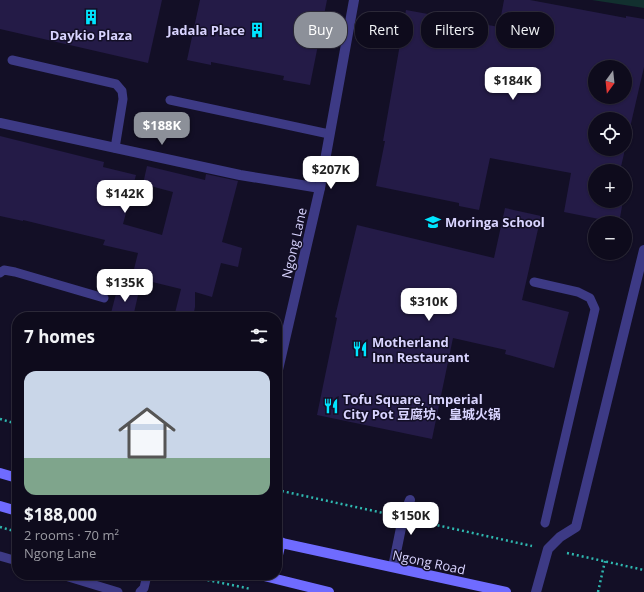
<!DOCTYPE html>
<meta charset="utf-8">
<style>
:root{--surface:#0e0b1c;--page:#1c1929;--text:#f1f3f6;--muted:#9b9ba3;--line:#2e2b3b;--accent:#8c9099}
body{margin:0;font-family:"Open Sans","Noto Sans SC",sans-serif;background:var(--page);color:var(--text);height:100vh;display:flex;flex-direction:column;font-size:15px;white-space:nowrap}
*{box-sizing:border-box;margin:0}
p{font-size:13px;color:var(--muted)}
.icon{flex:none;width:22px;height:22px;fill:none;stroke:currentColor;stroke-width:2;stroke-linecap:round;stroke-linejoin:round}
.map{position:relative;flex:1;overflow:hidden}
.sheet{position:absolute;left:12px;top:312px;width:270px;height:268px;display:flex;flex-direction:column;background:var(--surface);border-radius:16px;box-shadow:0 1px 3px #0004,0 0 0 1px var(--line)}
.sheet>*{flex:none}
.hud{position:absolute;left:294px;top:12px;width:290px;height:36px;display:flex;gap:8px}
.needle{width:26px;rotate:195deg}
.tools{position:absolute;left:588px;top:60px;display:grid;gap:8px}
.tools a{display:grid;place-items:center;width:44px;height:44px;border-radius:50%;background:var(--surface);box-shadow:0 1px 3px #0004,0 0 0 1px var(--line);font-size:20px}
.price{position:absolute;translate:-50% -34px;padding:0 9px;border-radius:8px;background:#fff;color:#222;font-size:13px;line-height:26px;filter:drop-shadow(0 1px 2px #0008)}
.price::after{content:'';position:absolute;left:50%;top:24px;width:12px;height:9px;margin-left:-6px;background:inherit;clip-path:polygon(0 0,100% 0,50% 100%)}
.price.current{background:var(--accent);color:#fff}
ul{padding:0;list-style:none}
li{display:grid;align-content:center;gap:8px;height:212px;padding:0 12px}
li span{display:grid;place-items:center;height:124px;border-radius:12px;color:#555}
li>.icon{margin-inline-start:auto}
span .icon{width:72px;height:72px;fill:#fffc;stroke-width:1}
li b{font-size:17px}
h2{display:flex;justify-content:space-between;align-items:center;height:48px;padding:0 12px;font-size:17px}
.pill{padding:0 14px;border-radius:16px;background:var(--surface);box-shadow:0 1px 3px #0004,0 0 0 1px var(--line);font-size:14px;line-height:36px}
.pill.current{background:var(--accent);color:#fff}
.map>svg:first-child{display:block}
</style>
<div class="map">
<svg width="644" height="592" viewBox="0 0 644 592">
<rect width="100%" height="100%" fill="#130f26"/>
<path fill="#12302f" d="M592,0H644V8Z"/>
<g fill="#241b47" fill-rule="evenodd">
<path d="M0,0H162L148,63L0,29Z"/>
<path d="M200,0H327L310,85L283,80L284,76L211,62V65L187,60Z"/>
<path d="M504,0H530L626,18V16L644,19V67L620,171H595V201H623L619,223L564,212L571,173L490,158L479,210L459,206V203L376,186L385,141H383L406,10L499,27ZM595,67H625V97H595ZM595,119H625V149H595Z"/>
<path d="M0,136L104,162L103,167L136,175L123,224L162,235L173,192L143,184L147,166L205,180L206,174L238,181L222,242L242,248L238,267L221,263L212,297L195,292V307L193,317H174L181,289L132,277L138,253L103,245L105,240L23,220V221L0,216Z"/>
<path d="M505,208L541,216L522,300L569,312L554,368L505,354L506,350L453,338L432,439L317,415L337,318L335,317L357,225L494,258Z"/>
<path d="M118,286L139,291L133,317H110Z"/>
</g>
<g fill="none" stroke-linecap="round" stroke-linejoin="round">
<g stroke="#2fb8b0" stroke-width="2.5" stroke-dasharray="2 3" stroke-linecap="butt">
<path d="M0,419L17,424"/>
<path d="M277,490L388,514"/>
<path d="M418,521L532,546"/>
<path d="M0,527L17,532"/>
<path d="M567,553L644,570"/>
<path d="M183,575L251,589"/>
<path d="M598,592L605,561"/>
</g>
<g stroke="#3d3a85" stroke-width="9">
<path d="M12,60L116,84L122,91L123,99L115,148"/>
<path d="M170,100L329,134"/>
<path d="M0,273L4,270L15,272L104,298"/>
<path d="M534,282L578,292L590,298L595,309L545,523"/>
<path d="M0,556L17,561"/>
<path d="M62,575L118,592"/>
<path d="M140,592L144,588L147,575"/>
</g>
<g stroke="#3d3a85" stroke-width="10">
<path d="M0,123L240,175L320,188"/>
<path d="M277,374L320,188L354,0"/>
<path d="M393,567L403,518L410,500"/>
<path d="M536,592L548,549L560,537L576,527L644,250"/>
</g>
<g stroke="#6f6bff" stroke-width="10">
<path d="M0,473L17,478"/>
<path d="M0,506L17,511"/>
<path d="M277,542L506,592"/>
<path d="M277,559L281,542"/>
<path d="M260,575L329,592"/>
</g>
</g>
<defs>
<symbol id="building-bare" viewBox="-9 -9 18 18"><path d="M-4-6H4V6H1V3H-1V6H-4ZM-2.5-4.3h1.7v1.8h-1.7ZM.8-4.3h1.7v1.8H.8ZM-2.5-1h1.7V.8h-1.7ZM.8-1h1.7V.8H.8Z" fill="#00e5ff" stroke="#130f26" stroke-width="2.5" paint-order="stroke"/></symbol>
<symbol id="school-bare" viewBox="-9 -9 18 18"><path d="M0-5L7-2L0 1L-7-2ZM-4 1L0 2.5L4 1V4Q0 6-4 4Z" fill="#00e5ff" stroke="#130f26" stroke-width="2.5" paint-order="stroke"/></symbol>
<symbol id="restaurant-bare" viewBox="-9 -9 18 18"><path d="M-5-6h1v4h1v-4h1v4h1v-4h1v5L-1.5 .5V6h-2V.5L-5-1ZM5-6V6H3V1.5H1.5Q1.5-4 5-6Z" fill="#00e5ff" stroke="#130f26" stroke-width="2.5" paint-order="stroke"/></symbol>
</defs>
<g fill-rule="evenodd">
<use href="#building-bare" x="80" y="6" width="22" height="22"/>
<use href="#building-bare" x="246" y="19" width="22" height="22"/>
<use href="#school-bare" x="422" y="211" width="22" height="22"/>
<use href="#restaurant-bare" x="349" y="338" width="22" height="22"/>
<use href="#restaurant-bare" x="320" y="395" width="22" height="22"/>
</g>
<g text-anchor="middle" stroke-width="3" stroke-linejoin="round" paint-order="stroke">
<g font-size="13" font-weight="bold" fill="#d9d4ff" stroke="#130f26" text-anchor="start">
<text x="245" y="35" text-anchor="end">Jadala Place</text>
<text x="91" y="40" text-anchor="middle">Daykio Plaza</text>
<text x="445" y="227">Moringa School</text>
<text x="372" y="347">Motherland<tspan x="372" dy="15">Inn Restaurant</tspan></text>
<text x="343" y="404">Tofu Square, Imperial<tspan x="343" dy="15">City Pot 豆腐坊、皇城火锅</tspan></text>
</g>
<g font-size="13" fill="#d9d4ff" stroke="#130f26">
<text transform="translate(294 243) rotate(-77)" y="5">Ngong Lane</text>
<text transform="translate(429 562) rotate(12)" y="5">Ngong Road</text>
</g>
</g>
</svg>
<div class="tools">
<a><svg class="needle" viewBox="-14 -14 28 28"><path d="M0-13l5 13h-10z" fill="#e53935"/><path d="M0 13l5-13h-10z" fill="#9b9ba3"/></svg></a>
<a><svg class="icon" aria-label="locate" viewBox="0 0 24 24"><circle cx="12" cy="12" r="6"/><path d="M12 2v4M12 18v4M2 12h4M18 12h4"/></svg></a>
<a>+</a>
<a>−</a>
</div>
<b class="price" style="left:513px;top:101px">$184K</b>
<b class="price current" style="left:162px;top:146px">$188K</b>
<b class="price" style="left:331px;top:190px">$207K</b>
<b class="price" style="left:125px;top:214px">$142K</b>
<b class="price" style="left:125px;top:303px">$135K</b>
<b class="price" style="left:429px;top:322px">$310K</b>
<b class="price" style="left:411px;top:536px">$150K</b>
<div class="hud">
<a class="pill current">Buy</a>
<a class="pill">Rent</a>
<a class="pill">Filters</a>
<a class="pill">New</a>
</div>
<section class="sheet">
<h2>7 homes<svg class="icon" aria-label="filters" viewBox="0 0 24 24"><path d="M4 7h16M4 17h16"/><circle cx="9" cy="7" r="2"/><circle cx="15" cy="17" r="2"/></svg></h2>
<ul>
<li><span style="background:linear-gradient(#c9d6e8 70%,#7fa58c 0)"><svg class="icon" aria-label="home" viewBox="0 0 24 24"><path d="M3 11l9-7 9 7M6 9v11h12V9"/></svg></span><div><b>$188,000</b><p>2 rooms · 70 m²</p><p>Ngong Lane</p></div></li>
</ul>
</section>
</div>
